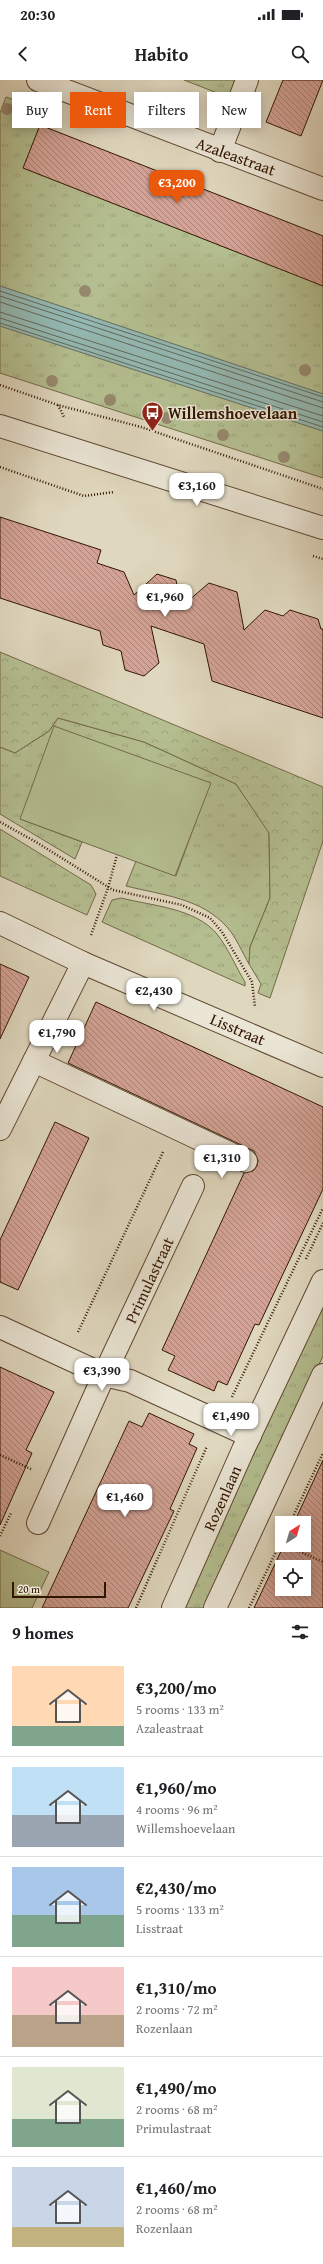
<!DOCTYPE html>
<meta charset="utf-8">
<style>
:root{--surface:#fff;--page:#f6f6f6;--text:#202124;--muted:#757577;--line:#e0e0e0;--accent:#ea580c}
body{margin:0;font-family:"Gentium Book Plus",serif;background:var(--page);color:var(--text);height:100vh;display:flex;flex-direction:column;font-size:15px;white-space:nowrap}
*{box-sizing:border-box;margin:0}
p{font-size:13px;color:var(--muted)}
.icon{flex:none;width:22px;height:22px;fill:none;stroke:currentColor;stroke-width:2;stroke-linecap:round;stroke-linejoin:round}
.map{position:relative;height:1528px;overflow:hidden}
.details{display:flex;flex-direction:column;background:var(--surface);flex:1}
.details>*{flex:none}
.guide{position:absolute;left:12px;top:12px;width:299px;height:36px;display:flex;gap:8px}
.needle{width:26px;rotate:37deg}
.buttons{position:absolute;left:275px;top:1436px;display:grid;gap:8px}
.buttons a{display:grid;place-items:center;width:36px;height:36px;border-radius:0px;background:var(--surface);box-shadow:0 2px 10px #0003;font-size:20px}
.scale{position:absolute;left:12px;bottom:10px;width:94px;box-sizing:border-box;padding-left:4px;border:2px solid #331600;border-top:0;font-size:11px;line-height:14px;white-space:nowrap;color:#331600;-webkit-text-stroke:3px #eae5d5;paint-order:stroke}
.price{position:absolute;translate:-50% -34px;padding:0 9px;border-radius:8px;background:#fff;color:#222;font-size:13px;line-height:26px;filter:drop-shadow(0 1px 2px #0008)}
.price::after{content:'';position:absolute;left:50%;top:24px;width:12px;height:9px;margin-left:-6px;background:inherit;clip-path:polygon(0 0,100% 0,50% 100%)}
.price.active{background:var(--accent);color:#fff}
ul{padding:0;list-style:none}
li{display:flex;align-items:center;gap:12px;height:100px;padding:0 12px}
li+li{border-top:1px solid var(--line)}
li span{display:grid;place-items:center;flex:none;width:112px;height:80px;border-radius:0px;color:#555}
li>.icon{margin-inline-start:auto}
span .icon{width:48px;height:48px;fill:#fffc;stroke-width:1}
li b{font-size:17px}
h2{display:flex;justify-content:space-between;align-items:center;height:48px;padding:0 12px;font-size:17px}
.tag{padding:0 14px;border-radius:0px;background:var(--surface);box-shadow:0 2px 10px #0003;font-size:14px;line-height:36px}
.tag.active{background:var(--accent);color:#fff}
.status{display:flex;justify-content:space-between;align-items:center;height:28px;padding:0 20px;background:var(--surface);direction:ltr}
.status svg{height:11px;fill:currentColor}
header{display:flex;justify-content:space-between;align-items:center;height:52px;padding:0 12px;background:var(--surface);font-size:18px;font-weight:700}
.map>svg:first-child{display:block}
</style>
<div class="status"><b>20:30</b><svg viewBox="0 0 49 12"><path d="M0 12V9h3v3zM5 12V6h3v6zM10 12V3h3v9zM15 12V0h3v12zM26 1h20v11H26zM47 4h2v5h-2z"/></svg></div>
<header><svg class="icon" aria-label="back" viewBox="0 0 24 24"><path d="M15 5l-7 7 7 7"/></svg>Habito<svg class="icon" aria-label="search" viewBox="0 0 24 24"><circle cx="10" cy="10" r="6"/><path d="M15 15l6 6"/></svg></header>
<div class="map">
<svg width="323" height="1528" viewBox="0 0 323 1528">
<defs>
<pattern id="grass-tufts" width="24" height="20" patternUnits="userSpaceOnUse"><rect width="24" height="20" fill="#b4be90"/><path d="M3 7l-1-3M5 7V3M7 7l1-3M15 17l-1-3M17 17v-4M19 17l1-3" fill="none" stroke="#9ba37a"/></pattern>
<pattern id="forest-crowns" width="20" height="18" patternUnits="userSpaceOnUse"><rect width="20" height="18" fill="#b4be90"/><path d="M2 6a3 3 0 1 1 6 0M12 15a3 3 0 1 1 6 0" fill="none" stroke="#9ba37a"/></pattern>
<pattern id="building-back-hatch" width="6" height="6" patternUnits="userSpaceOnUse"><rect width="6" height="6" fill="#d4a397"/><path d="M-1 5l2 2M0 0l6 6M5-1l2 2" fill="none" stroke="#ad8479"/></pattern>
</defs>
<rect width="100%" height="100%" fill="#dfd7be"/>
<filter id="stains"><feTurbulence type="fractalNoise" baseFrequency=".005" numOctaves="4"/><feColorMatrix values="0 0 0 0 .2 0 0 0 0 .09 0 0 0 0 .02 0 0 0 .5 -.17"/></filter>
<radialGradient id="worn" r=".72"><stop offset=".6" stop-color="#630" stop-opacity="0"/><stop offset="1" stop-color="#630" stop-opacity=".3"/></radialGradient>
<g fill="url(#grass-tufts)" stroke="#746a48">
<path d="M184,0H237L230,18Z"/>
<path d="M6,17L45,31L40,45L323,206V314L0,206V33Z"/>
<path d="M0,246L323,351V398L0,293Z"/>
<path d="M58,638L144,662L236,704L269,752L270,818L250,867L249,884C242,872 236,857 227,847C201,818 162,815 126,806L136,781L176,796L210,702L20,739L82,762L75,779L0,734V667L15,673L49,651Z"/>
<path d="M0,749L91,805L96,814L87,835L0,796Z"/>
<path d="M121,818C153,826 195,828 217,854C228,868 236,887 245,902V906L102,842L112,820Z"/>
<path d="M323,1223V1276L205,1528H183Z"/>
</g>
<path fill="url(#forest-crowns)" stroke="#746a48" d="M0,572L323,707V761L270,918L258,913L261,904L249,884L250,867L270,818L269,753L236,704L144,662L58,638L49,651L15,673L0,667Z"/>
<g fill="#b4be90" stroke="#746a48">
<path d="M54,646L211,703L175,796L20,739Z"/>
<path d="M0,1470L49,1492L32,1528H0Z"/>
</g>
<path fill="#93b9b3" stroke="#6d786b" d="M0,206L323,314V351L0,246Z"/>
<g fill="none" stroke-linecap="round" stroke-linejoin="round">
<g stroke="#63685a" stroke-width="1">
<path d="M0,211L323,317"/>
<path d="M0,216L323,322"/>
<path d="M0,222L323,328"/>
<path d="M0,232L323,336"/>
<path d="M0,238L323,342"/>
<path d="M0,243L323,347"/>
</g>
</g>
<g fill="url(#building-back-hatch)" stroke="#331600" fill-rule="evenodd">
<path d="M283,0H323L301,56L266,42Z"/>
<path d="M40,45L323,156V206L23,88Z"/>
<path d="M0,437L101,470L97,483L124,492L134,515L157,494L176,500L181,527L209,503L237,512L244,550L265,530L283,536L290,530L318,539L321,549H323V638L212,601L204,564L151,546L159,583L144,596L125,590L121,571L103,565L100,551L0,518Z"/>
<path d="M0,884L29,897L0,959Z"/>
<path d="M96,922L323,1027V1109L259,1245L255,1244L227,1305L218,1301L214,1311L168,1290L175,1276L162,1270L244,1093L253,1091L257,1086L258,1080L254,1071L68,983Z"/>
<path d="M55,1042L89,1058L18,1210L0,1202V1160Z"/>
<path d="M0,1287L54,1312L26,1370L32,1373L0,1445Z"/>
<path d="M149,1333L194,1354L189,1364L197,1368L170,1429L174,1431L128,1528H42L129,1341L142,1347Z"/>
<path d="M323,1380V1528H254L284,1465H304V1443H294ZM282,1487H304V1509H282Z"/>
</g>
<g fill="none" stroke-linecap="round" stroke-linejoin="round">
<defs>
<g id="minor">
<path d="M38,0L323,109"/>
<path d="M220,71L247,0"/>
<path d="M0,346L323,448"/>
<path d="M0,843L83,883L323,986"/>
<path d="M34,981L246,1081"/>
<path d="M0,1049L83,883"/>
<path d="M0,1247L104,1295L130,1301L250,1356"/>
<path d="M38,1443L104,1295L193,1106"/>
<path d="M173,1528L243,1370L323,1201"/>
<path d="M215,1528L323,1295"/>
</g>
</defs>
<use href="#minor" stroke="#5e4630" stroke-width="24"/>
<g stroke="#331600" stroke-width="2.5" stroke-dasharray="1 2" stroke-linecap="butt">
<path d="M0,305L58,325L141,347L323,409"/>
<path d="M58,325L64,337"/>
<path d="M0,387L84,416L114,412"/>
<path d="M313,476L323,479"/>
<path d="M0,742L36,762L113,810L182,825L210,838L222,852L252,902L255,927"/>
<path d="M91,855L108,808L117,775"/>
<path d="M306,1179L323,1143"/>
<path d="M78,1252L163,1072"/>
<path d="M232,1317L323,1128"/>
<path d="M0,1375L31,1389"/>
<path d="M290,1443L323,1373"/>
<path d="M0,1456L11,1433"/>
<path d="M286,1465L323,1482"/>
<path d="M136,1528L207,1366"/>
<path d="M249,1528L282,1459"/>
</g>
<use href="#minor" stroke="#eae5d5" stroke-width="22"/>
</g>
<g fill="#96886d">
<circle cx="7" cy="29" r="6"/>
<circle cx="85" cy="211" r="6"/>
<circle cx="305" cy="290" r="6"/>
<circle cx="52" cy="301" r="6"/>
<circle cx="110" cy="320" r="6"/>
<circle cx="167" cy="338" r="6"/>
<circle cx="223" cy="355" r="6"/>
<circle cx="284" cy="377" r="6"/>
</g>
<defs>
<symbol id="bus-pin" viewBox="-11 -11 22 30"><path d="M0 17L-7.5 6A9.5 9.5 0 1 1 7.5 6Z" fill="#8f2418" stroke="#eae5d5"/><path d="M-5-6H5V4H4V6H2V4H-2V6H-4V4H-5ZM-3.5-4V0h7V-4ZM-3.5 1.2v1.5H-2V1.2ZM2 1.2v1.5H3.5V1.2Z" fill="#fff"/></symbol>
</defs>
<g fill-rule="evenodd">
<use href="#bus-pin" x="140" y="320" width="25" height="34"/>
</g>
<g text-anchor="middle" stroke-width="3" stroke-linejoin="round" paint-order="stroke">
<g font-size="16" fill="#331600" stroke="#eae5d5">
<text transform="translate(236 76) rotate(20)" y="6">Azaleastraat</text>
<text transform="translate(238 949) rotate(23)" y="6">Lisstraat</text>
<text transform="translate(149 1200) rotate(-65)" y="6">Primulastraat</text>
<text transform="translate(222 1418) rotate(-66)" y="6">Rozenlaan</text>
</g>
<g font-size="16" font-weight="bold" fill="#331600" stroke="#eae5d5" text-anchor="start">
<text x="168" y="339">Willemshoevelaan</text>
</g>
</g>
<rect width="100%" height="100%" filter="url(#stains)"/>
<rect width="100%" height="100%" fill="url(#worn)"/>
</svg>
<div class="buttons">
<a><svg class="needle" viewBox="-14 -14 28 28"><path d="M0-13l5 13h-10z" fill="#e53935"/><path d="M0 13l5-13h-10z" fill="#757577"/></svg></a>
<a><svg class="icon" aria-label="locate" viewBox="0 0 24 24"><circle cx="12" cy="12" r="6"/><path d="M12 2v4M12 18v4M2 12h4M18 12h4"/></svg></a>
</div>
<div class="scale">20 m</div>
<b class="price active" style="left:177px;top:124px">€3,200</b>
<b class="price" style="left:197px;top:427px">€3,160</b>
<b class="price" style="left:165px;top:538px">€1,960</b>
<b class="price" style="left:154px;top:932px">€2,430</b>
<b class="price" style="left:57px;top:974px">€1,790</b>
<b class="price" style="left:222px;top:1099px">€1,310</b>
<b class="price" style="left:102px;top:1312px">€3,390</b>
<b class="price" style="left:231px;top:1357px">€1,490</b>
<b class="price" style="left:125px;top:1438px">€1,460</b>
<div class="guide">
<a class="tag">Buy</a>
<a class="tag active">Rent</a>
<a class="tag">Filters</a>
<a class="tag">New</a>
</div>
</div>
<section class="details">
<h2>9 homes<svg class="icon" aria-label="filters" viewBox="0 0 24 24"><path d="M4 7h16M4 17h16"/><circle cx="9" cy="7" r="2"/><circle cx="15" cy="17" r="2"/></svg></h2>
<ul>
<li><span style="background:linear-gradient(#ffd9b3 75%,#7fa58c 0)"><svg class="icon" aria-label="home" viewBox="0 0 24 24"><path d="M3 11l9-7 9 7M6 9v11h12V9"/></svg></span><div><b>€3,200/mo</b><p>5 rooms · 133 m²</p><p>Azaleastraat</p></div></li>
<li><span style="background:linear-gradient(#bfe0f5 60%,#9aa5b1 0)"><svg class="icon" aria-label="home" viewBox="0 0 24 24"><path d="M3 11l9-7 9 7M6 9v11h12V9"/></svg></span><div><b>€1,960/mo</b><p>4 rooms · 96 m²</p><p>Willemshoevelaan</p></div></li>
<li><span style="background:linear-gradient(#a9c7e8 60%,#7fa58c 0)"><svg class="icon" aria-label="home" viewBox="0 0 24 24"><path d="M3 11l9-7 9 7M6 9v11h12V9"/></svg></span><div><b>€2,430/mo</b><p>5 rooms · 133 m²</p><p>Lisstraat</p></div></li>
<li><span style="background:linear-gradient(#f6c9c9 60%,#b9a48a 0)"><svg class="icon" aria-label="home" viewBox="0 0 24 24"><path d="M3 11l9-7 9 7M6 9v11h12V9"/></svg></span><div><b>€1,310/mo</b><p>2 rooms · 72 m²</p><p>Rozenlaan</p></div></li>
<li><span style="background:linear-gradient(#dfe7d0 65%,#7fa58c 0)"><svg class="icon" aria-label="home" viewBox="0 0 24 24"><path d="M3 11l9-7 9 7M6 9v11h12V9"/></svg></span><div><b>€1,490/mo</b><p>2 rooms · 68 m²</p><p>Primulastraat</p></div></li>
<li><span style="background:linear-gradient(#c9d6e8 75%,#c2b280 0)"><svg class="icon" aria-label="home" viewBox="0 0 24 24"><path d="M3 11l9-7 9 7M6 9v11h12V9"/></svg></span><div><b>€1,460/mo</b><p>2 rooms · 68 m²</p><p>Rozenlaan</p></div></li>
</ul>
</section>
